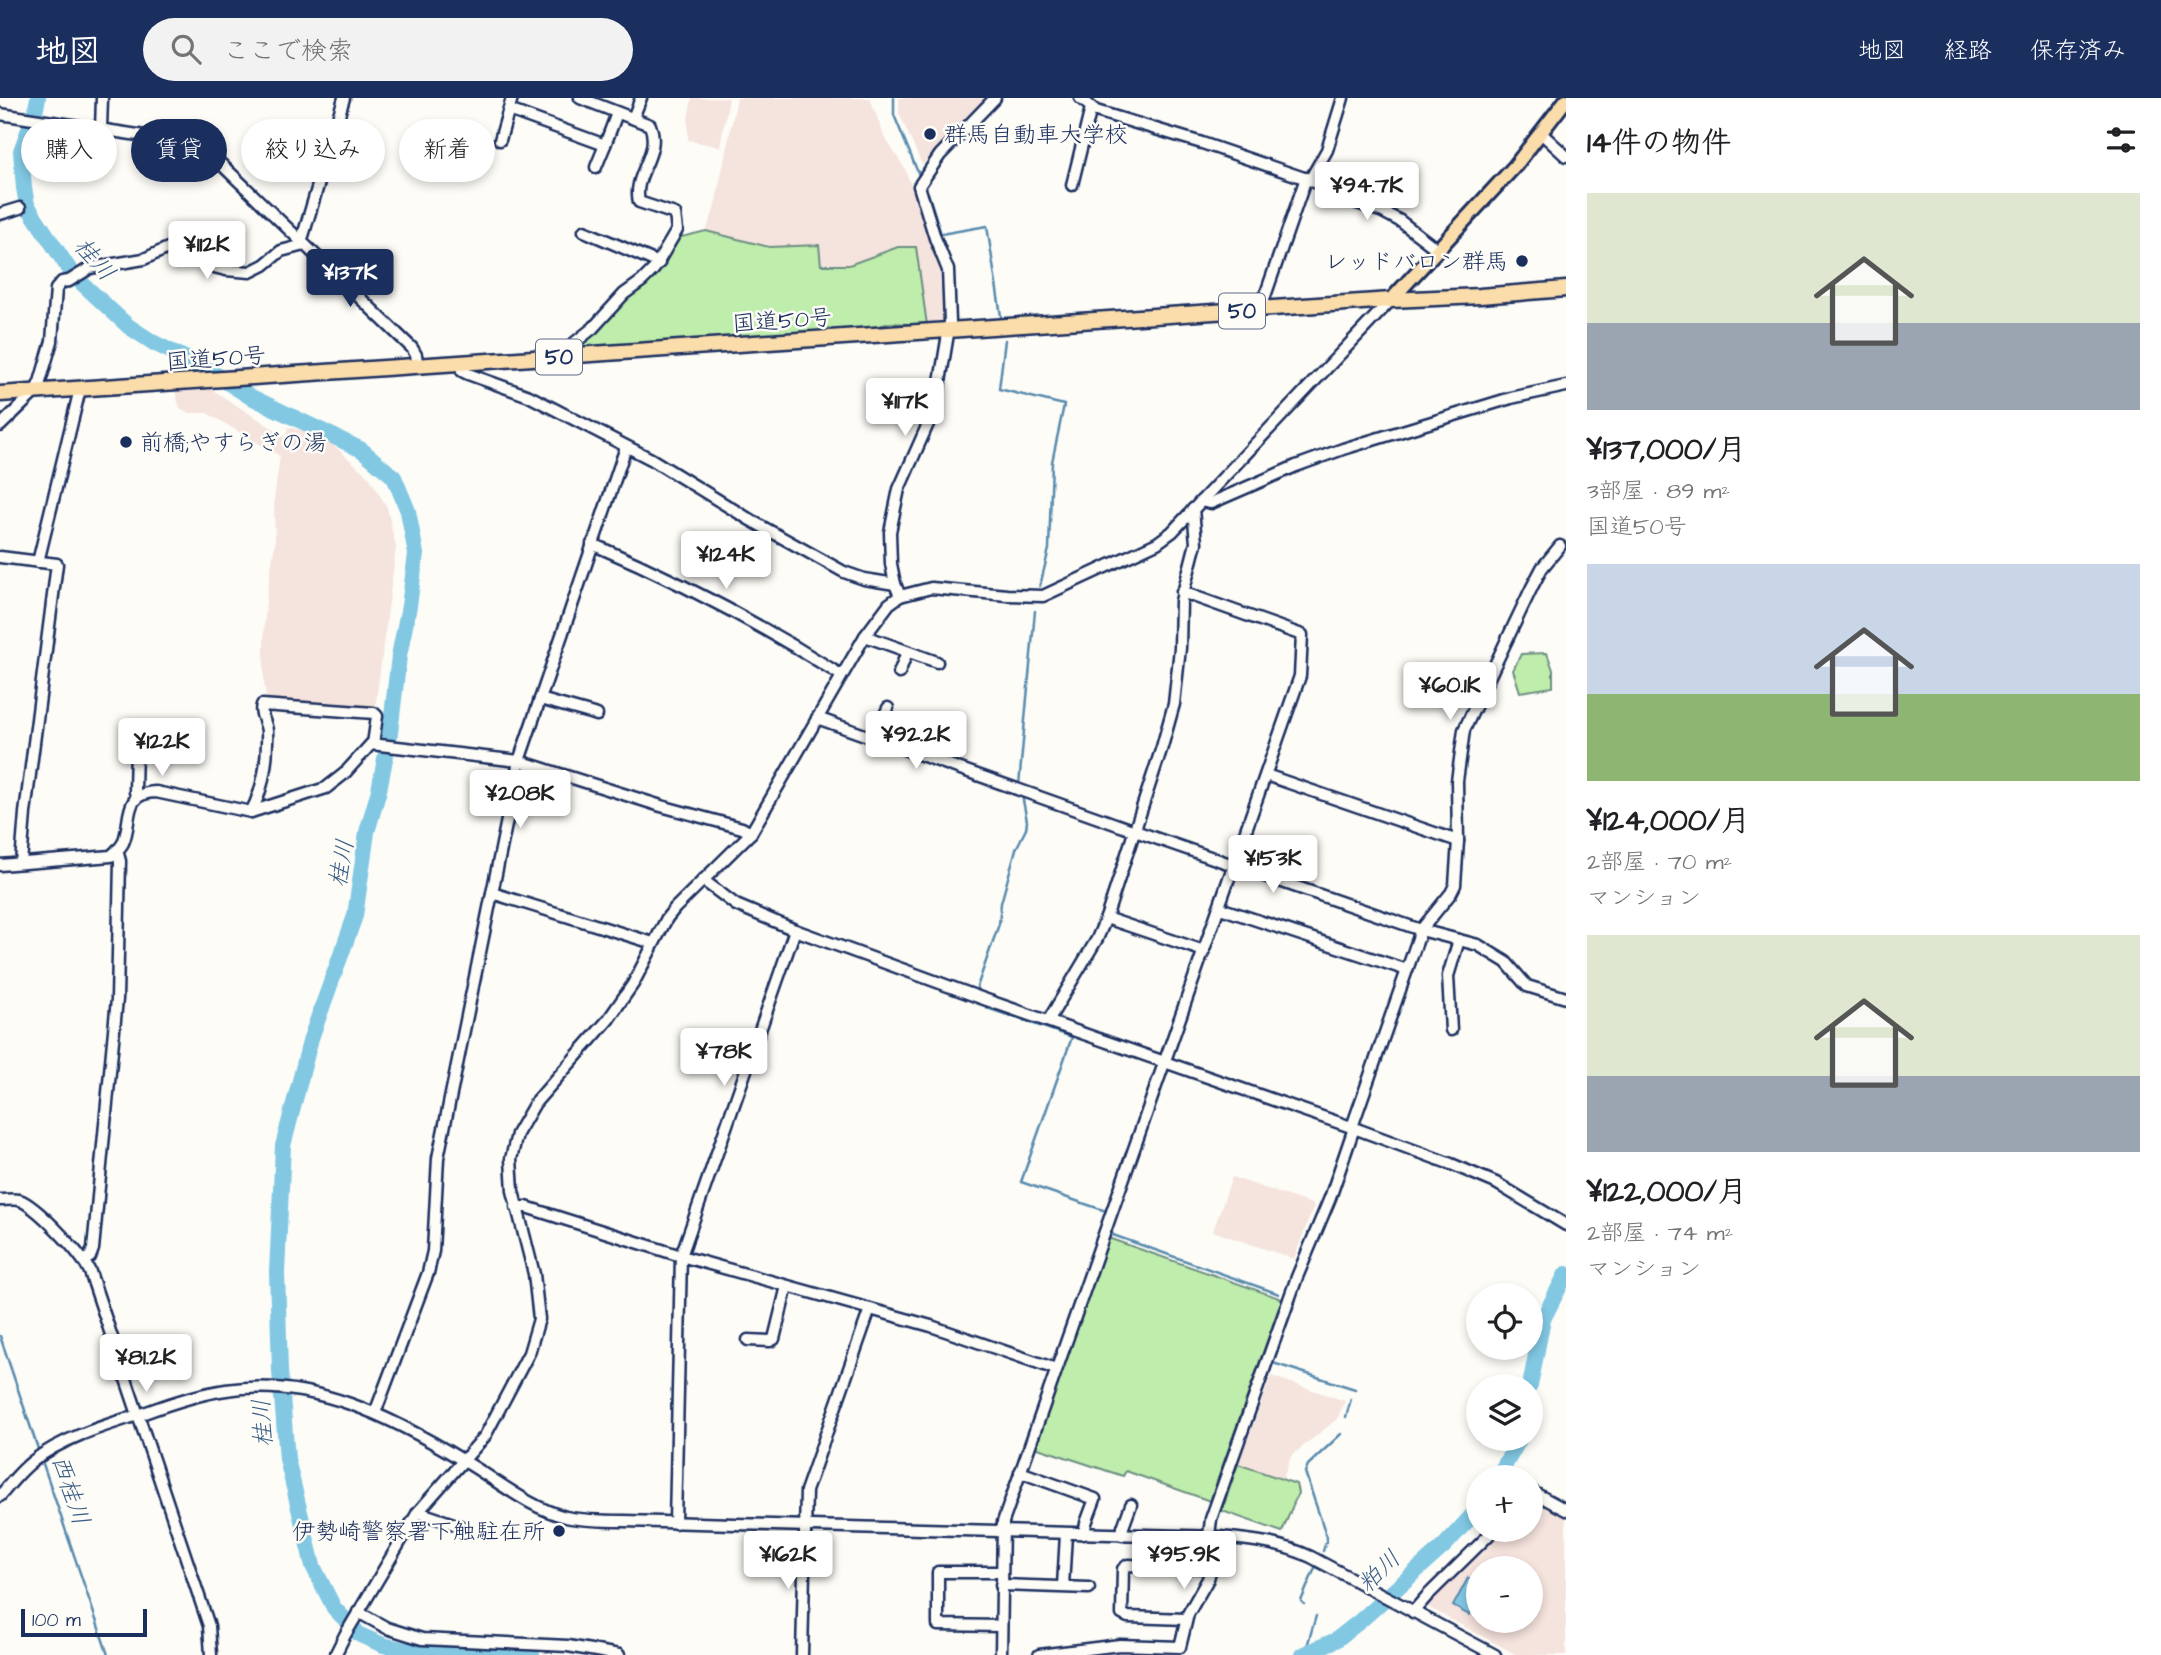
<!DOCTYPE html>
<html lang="ja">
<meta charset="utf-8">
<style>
:root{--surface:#fff;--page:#f2f2f2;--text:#202124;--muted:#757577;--accent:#1b2f5e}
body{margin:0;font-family:"Architects Daughter","Klee One",sans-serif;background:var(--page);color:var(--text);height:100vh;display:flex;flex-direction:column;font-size:26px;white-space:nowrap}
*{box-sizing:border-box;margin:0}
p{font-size:23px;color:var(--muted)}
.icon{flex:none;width:38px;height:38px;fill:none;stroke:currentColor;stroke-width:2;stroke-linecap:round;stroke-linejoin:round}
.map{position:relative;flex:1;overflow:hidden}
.side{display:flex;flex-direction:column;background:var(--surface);width:595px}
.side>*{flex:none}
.top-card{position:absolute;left:21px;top:21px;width:665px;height:63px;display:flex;gap:14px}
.buttons{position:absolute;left:1466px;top:1185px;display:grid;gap:14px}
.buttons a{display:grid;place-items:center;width:77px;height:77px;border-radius:50%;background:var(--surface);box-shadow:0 4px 10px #0003;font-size:35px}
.scale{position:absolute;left:21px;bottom:18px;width:126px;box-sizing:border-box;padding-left:7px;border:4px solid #1b2f5e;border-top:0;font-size:19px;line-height:24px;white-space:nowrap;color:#1b2f5e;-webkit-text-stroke:5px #fdfcf7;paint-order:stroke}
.price{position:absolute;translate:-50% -60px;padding:0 16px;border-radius:7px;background:#fff;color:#222;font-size:23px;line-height:46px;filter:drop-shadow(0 2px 4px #0008)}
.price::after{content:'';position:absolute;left:50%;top:42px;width:21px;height:16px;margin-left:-10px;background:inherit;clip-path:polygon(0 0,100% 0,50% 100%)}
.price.on{background:var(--accent);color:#fff}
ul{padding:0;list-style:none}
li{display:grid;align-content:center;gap:14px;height:371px;padding:0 21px}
li span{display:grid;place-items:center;height:217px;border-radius:0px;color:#555}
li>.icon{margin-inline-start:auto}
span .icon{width:126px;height:126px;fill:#fffc;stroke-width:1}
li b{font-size:30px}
h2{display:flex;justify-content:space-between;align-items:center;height:84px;padding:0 21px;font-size:30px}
.tag{padding:0 24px;border-radius:32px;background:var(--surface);box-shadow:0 4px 10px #0003;font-size:24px;line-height:63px}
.tag.on{background:var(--accent);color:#fff}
header{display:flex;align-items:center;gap:42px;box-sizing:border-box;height:98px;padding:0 35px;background:var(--accent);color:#fff}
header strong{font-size:33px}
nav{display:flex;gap:38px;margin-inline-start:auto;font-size:24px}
.search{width:490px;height:63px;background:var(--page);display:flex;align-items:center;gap:18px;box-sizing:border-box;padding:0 24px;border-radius:38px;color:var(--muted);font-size:26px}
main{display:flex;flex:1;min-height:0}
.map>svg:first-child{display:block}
</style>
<header>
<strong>地図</strong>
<div class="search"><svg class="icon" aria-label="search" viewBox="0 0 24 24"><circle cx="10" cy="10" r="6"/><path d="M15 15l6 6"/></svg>ここで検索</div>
<nav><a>地図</a><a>経路</a><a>保存済み</a></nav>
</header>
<main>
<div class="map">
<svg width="1566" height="1557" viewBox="0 0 1566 1557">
<rect width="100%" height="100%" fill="#fdfcf7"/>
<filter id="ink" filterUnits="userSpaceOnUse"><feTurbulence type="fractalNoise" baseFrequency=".0143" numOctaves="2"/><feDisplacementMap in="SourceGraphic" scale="14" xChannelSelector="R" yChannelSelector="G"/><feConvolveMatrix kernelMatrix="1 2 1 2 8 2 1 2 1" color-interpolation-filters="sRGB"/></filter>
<g filter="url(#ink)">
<g fill="#f5e3dd" fill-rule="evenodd">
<path d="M692,0H729L720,49L688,42V21Z"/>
<path d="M737,0H870L884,38L905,71L939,164L943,224L940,228L927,227L898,149L849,167H821L819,147L769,149L706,133L714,112Z"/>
<path d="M899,0H986L973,13L975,16L960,31L958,29L946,42L947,44L941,50L939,49L922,67L899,15Z"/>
<path d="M208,289L286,339L288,329L316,336L332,346L369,379L387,409L396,450L375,611L267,605L264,584V530L266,503L275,446L274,401L280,358L207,315H189L180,310L175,293Z"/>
<path d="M1232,1079L1314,1107L1294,1161L1213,1133Z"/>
<path d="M1271,1278L1345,1303L1337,1321L1291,1358L1283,1381L1238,1366Z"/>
<path d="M1531,1397L1566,1416V1557H1517L1426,1508L1467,1468L1499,1432H1531ZM1479,1470H1531V1522H1479Z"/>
</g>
<g fill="#bfedab" stroke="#6d8e84" stroke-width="2">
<path d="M706,133L769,149L819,147L821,167H849L898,149H916L927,227L891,225L860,232L576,251V248L625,200L646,187L659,174L677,140Z"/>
<path d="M1547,555L1553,572V589L1520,594L1513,572L1521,556Z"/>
<path d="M1108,1140L1282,1201L1210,1403L1126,1373L1123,1378L1035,1349Z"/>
<path d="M1238,1366L1296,1386L1298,1395L1282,1434L1222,1413Z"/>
</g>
<path fill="#82c8e3" stroke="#598bae" stroke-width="2" d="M1468,1480L1479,1487V1500L1469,1517L1453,1508Z"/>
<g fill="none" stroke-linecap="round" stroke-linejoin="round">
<g stroke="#598bae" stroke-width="2.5">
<path d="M894,0V17L919,77"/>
<path d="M928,95L941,136L987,128L1001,218"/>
<path d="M1005,242L999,291L1064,307L1052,364L1049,451L1040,488"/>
<path d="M1019,687L1035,513"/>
<path d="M979,892L977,889L999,826L1001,805L1016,751L1026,731L1027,723L1022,697"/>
<path d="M987,910L1072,939L1021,1084L1106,1113"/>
<path d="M1111,1132L1113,1137L1279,1196"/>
<path d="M1296,1201L1273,1265L1355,1291"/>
<path d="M0,1238L39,1354"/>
<path d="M1346,1319L1351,1301"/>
<path d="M41,1360L108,1557"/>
<path d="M1323,1453L1327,1440L1305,1374L1308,1367L1341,1336"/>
<path d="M1304,1506L1301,1503L1315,1470"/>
<path d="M1305,1555L1316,1518"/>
</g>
<g stroke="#82c8e3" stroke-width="16">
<path d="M38,0L35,15L21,53L24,90L27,107L73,177L128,228L154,245L207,271L249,298L362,352L394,379L408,413L416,456L409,508L399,558L390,635L379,692L367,734L355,818L311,940L283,1048L277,1174L280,1273L287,1361L313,1468L334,1510L360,1537L383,1547L405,1552L455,1556L505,1554L532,1557"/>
<path d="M1530,1288L1543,1221L1566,1176"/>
<path d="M1498,1379L1520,1340"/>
<path d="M1138,1557H1147"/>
<path d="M1302,1557L1336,1542L1360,1523L1444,1448L1479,1410"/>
</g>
<defs>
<g id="minor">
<path d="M1080,0L1096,13L1202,45L1310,82L1354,104L1383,114L1400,123L1438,152"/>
<path d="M509,12L605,47L617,15"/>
<path d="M0,16L171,42C190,46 204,55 221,66L412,250L416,257L418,269"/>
<path d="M633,20L641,0"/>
<path d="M101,31L102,0"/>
<path d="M1541,35L1566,58"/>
<path d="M500,42L512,0"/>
<path d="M596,69L605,47"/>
<path d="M1310,82L1327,52L1343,0"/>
<path d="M1072,87L1091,10"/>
<path d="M0,116L20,110"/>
<path d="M584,133L659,165"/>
<path d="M1264,211V201L1306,80"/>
<path d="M566,259L573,246L593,230L624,196L642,183L654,171L677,132L675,116L639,104C632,76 662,56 650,27L580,0"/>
<path d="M461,266L462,273L468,276L529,298L651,361L752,423L844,474L864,481L895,486"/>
<path d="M0,328L35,294L40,284L52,243L56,191L62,184L69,183L90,170L144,161L168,150L181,152L210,168L226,172L250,174L264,167L281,153L300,148L344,0"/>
<path d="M1201,403L1211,405L1296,368L1343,351L1511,300L1566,288"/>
<path d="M592,446C679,483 762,527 841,577"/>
<path d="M0,459L57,466L25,715L21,765"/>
<path d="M38,464L80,291"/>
<path d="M900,498L895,486L891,466L890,434L899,391L936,308L950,224L948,172L935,140L919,88L940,57L995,0"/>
<path d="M865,538L937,564"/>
<path d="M899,575L907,554"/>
<path d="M540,601L597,617"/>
<path d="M817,620L1135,733L1421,832L1478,847L1506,864L1527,888L1566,900"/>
<path d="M874,641L888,610"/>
<path d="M136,648L135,694L137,699"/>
<path d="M1266,677L1458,743"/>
<path d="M251,714C264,691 268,659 267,633C266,623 259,616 262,607L374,615L377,618L373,646"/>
<path d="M0,767L111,758C115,754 120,751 123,745C133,723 121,695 156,694L251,714L326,690L344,676L371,646L519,663L661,708L742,730L751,735"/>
<path d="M703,782L736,807L795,832L981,900L1354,1030L1451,1066L1496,1085L1566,1127"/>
<path d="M492,795L653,845"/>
<path d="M1220,810L1407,872"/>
<path d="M1106,820L1204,853"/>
<path d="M1048,923L1097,841L1106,820L1162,649L1174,606L1180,550L1181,503L1196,445L1193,411"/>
<path d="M1451,932L1448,878L1459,842"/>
<path d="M1352,1029L1421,832L1451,795L1455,787L1458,743L1457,683L1464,632L1532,489L1542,470L1560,448"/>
<path d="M0,1102C7,1102 16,1100 22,1103C41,1113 81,1155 90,1174L209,1528L211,1557"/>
<path d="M516,1109H526L681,1158L931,1228L1056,1271"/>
<path d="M85,1162L90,1159L93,1151L117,901L120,763L117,752"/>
<path d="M748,1242L770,1243L774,1241L787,1188"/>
<path d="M375,1315L428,1175L433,1153L438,1060L519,663L626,349"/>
<path d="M1020,1374L1095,1401L1086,1425L1084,1436"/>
<path d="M1531,1393L1566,1412"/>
<path d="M0,1398C10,1386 20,1373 33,1363C64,1339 107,1327 144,1315C171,1305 198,1296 226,1292C313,1279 392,1319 464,1363C497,1382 529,1410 566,1419C585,1423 605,1423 624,1423L1220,1439C1252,1442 1281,1445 1311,1459L1495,1557"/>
<path d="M418,1414L460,1428"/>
<path d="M675,1425L681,1158L795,832"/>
<path d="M1122,1437L1123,1429L1131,1407"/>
<path d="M1001,1474H938V1527L1001,1528"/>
<path d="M1001,1487L1089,1490"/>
<path d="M1063,1488L1066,1436"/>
<path d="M358,1514L387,1530L422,1541L568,1548L619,1557"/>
<path d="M1413,1514L1427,1498L1494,1432"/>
<path d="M1186,1521L1128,1519L1122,1516L1123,1471L1128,1467L1211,1470"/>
<path d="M335,1557L345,1537L418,1414L485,1338L529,1255L539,1221L534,1176L513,1093L511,1061L517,1036L535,1005L608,922L633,886L667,820L675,810L751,735L865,538L889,506L900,498L931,490L1007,497L1043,498L1157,445L1172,434L1391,202"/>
<path d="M802,1557L806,1393L870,1211"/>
<path d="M1001,1557L1003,1424L1300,578L1302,537L1182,494"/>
<path d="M1039,1557L1120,1547L1180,1549L1188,1516L1208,1481L1211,1470L1208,1446L1211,1421L1297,1179L1330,1100L1354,1030"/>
</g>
<path id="major" d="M1391,202L1515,68L1566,2"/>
<path id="highway" d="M0,296L1391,202L1480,198L1566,191"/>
</defs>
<use href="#minor" stroke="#1b2f5e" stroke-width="15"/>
<use href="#major" stroke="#1b2f5e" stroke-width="18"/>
<use href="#highway" stroke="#1b2f5e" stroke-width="19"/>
<use href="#minor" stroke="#fdfcf7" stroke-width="10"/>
<use href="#major" stroke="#fbddab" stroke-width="12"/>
<use href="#highway" stroke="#fbddab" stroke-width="14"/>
</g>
</g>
<g fill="#1b2f5e" stroke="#fdfcf7" stroke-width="2.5">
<circle cx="930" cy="36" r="7"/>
<circle cx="1522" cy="163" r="7"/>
<circle cx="126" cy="344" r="7"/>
<circle cx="559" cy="1433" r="7"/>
</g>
<g text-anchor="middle" stroke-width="5" stroke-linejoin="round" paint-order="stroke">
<g fill="#fdfcf7" stroke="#5f6c8c" stroke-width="2">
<rect x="1219" y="195.5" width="46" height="35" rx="5"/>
<rect x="536" y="241.5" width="46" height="35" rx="5"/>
</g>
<g font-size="21" font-weight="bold" fill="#1b2f5e">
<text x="1242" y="220">50</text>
<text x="559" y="266">50</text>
</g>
<g font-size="23" fill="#1b2f5e" stroke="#fdfcf7" text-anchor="start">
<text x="944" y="44">群馬自動車大学校</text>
<text x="1508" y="171" text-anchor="end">レッドバロン群馬</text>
<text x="140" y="352">前橋;やすらぎの湯</text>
<text x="545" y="1441" text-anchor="end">伊勢崎警察署下触駐在所</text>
</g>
<g font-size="23" fill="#1b2f5e" stroke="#fdfcf7">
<text transform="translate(782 222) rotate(-4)" y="8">国道50号</text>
<text transform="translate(216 260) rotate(-4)" y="8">国道50号</text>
</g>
<g font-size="24" font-style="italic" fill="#3a5d86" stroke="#fdfcf7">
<text transform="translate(95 161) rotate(49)" y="8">桂川</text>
<text transform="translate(341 765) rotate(-80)" y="8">桂川</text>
<text transform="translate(262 1325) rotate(-93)" y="8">桂川</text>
<text transform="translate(71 1392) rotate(71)" y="8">西桂川</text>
<text transform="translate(1379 1473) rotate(-44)" y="8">粕川</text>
</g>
</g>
</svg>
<div class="buttons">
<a><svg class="icon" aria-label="locate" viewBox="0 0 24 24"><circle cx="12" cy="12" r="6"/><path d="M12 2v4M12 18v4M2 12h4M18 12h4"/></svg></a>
<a><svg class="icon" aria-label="layers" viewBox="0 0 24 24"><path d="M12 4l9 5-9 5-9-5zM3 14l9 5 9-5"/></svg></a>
<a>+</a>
<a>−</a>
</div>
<div class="scale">100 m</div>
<b class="price" style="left:1367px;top:124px">¥94.7K</b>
<b class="price" style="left:207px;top:183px">¥112K</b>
<b class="price on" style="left:350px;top:211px">¥137K</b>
<b class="price" style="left:905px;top:340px">¥117K</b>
<b class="price" style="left:726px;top:493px">¥124K</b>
<b class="price" style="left:1450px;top:624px">¥60.1K</b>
<b class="price" style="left:916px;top:673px">¥92.2K</b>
<b class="price" style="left:162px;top:680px">¥122K</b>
<b class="price" style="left:520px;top:732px">¥208K</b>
<b class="price" style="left:1273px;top:797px">¥153K</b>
<b class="price" style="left:724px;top:990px">¥78K</b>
<b class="price" style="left:146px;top:1296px">¥81.2K</b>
<b class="price" style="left:788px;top:1493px">¥162K</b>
<b class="price" style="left:1184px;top:1493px">¥95.9K</b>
<div class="top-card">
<a class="tag">購入</a>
<a class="tag on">賃貸</a>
<a class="tag">絞り込み</a>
<a class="tag">新着</a>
</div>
</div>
<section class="side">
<h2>14件の物件<svg class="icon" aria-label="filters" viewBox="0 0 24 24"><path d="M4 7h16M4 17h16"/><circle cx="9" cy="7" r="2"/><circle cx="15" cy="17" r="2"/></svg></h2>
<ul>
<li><span style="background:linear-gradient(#dfe7d0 60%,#9aa5b1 0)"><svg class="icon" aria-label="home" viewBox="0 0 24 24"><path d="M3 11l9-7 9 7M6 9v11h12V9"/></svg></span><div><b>¥137,000/月</b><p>3部屋 · 89 m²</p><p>国道50号</p></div></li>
<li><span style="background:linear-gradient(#c9d6e8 60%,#8fb573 0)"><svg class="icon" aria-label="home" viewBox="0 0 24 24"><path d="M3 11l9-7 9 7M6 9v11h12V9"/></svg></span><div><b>¥124,000/月</b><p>2部屋 · 70 m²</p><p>マンション</p></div></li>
<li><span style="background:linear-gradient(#dfe7d0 65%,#9aa5b1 0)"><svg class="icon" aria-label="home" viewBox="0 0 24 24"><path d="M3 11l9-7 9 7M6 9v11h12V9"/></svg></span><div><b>¥122,000/月</b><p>2部屋 · 74 m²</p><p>マンション</p></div></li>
</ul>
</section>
</main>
